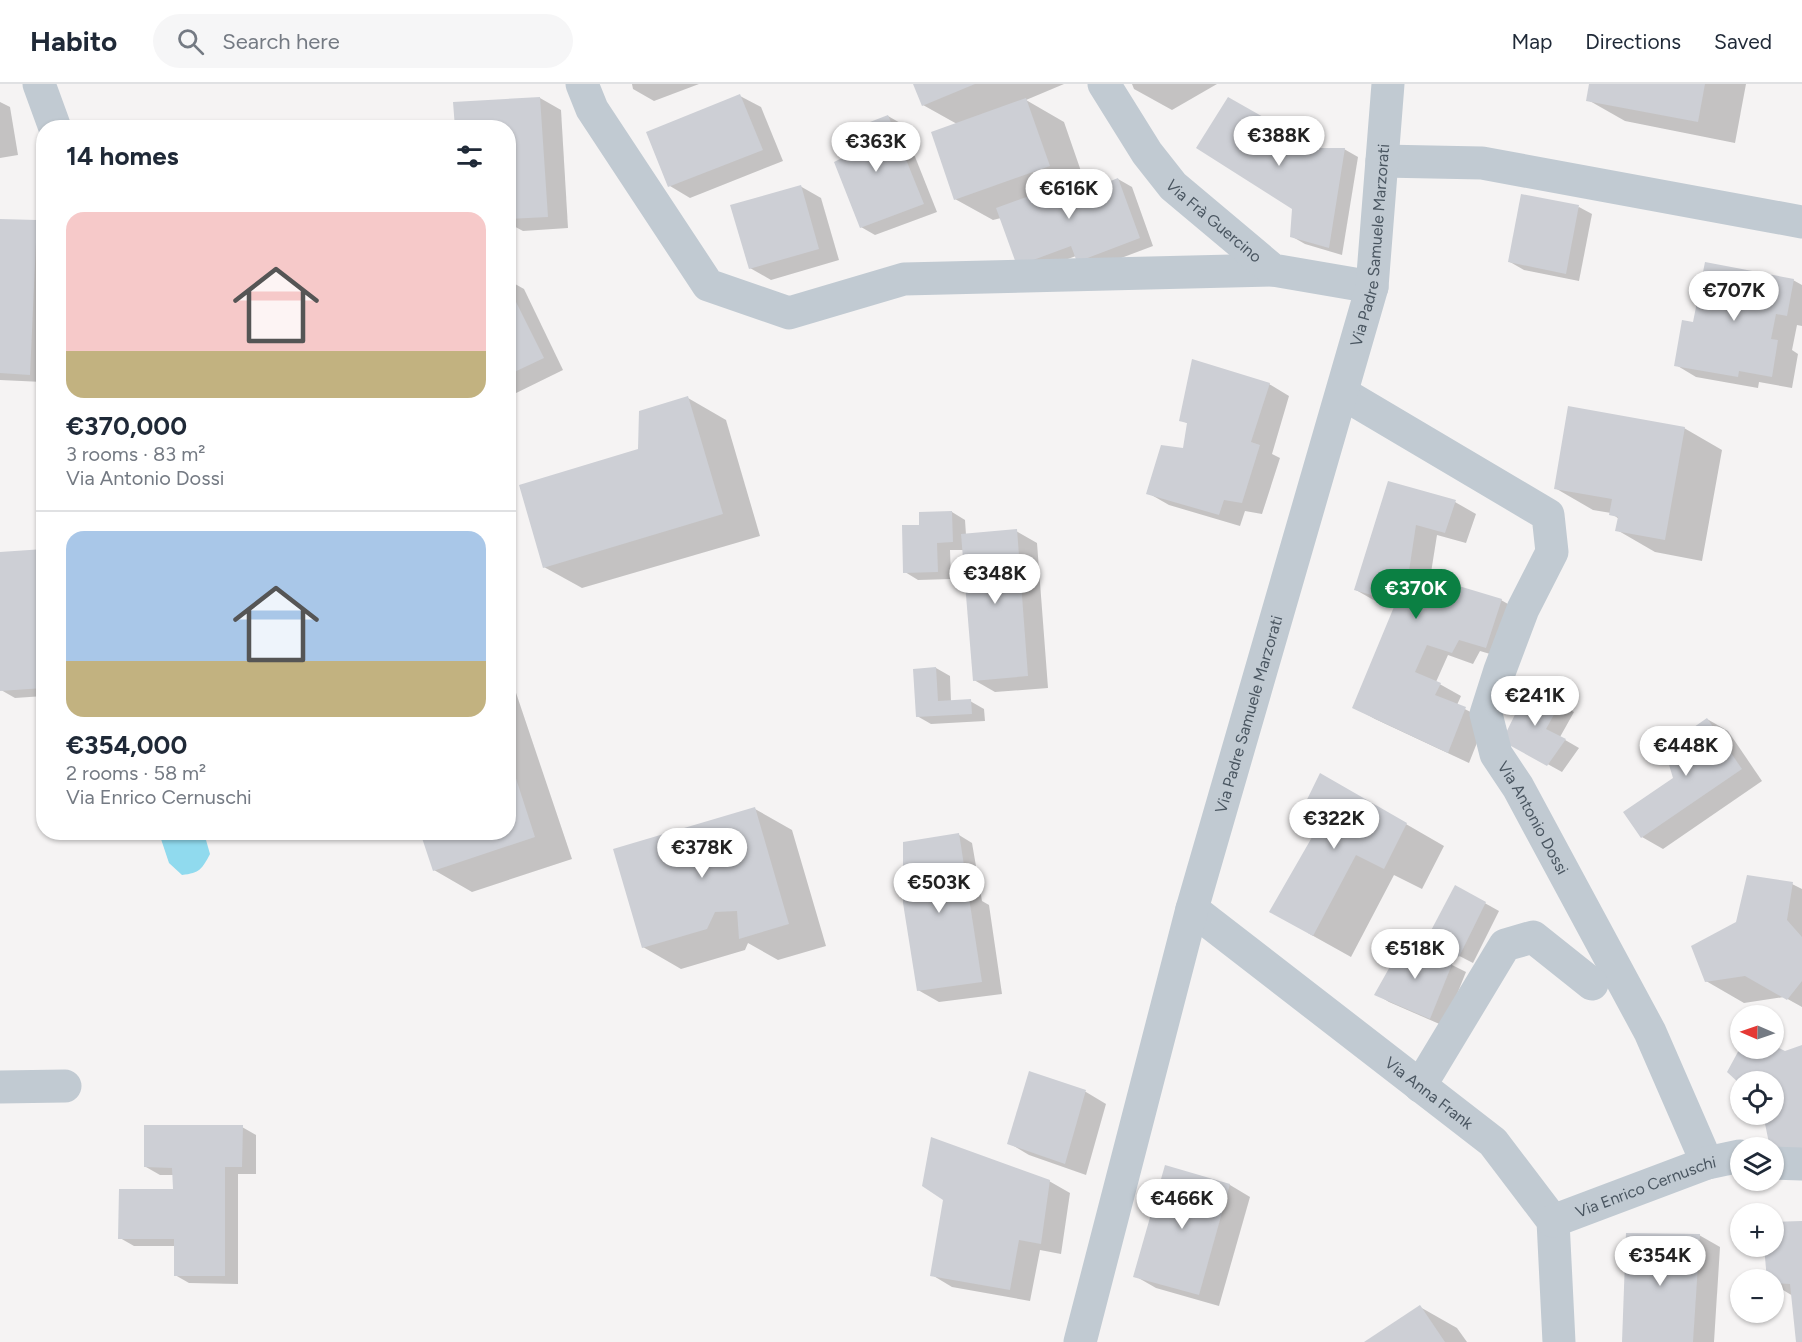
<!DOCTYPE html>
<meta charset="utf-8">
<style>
:root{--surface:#fff;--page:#f6f6f7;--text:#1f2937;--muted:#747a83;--line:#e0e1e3;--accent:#0b8043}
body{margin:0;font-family:Figtree,sans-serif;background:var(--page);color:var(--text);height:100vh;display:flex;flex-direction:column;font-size:22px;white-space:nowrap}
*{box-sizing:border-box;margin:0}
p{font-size:20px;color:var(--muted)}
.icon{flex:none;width:33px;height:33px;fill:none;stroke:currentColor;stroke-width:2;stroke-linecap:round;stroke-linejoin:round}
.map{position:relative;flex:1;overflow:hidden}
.panel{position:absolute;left:36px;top:36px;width:480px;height:720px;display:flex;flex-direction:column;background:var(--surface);border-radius:24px;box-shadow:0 2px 4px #0004}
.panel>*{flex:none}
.needle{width:39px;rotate:272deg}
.tools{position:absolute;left:1730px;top:921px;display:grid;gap:12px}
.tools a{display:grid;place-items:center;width:54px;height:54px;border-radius:50%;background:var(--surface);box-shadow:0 2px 4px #0004;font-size:30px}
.price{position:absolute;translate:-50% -51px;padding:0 14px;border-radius:21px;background:#fff;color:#222;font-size:20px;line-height:39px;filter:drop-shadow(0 2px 3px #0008)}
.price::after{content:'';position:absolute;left:50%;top:36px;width:18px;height:14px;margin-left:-9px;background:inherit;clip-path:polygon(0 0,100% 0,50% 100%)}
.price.current{background:var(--accent);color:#fff}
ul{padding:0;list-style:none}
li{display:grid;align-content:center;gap:12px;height:318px;padding:0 30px}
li+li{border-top:2px solid var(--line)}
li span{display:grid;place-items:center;height:186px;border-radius:18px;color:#555}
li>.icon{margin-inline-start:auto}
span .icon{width:108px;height:108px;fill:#fffc;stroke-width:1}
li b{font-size:26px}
h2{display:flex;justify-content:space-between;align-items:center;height:72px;padding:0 30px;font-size:26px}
header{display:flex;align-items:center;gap:36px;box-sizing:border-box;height:84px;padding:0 30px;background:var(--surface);border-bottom:2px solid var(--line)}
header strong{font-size:28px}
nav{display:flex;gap:33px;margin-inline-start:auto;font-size:21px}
.search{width:420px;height:54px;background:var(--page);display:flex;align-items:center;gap:15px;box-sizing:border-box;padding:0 21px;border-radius:33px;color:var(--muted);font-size:22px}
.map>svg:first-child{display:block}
</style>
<header>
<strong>Habito</strong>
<div class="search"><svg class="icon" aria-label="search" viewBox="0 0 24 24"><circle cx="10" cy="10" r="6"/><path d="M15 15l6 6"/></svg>Search here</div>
<nav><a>Map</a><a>Directions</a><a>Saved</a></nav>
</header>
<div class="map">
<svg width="1802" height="1258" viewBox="0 0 1802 1258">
<rect width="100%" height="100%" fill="#f5f3f3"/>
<path fill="#90daee" d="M159,749H204L210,770C202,785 200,789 182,791L169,779Z"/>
<g fill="#0003">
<path d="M632,0H699L654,17L633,5Z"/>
<path d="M915,0H1064L1026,16L1064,38L1083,93L1097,88L1112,98L1118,95L1132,103L1153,162L1092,185L1076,172L1032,188L1001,134L993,136L955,115L957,40L923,21Z"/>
<path d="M1132,0H1217L1172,26L1134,5Z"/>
<path d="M1591,0H1746L1735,59L1625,37L1588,16Z"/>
<path d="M740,12L761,23L783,77L690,114L670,102L648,49Z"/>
<path d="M540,14L561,26L568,144L523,147L508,139V44Z"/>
<path d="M0,18L10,23L18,71L0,74Z"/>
<path d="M888,32L902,40L937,128L875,151L861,143L848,73Z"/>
<path d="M1344,65L1358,73L1342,171L1305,160L1291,152Z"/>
<path d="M800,102L821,114L839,176L771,196L750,184Z"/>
<path d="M1579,123L1592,130L1579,197L1524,186L1510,178Z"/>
<path d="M0,136L36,138L44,142L43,298L0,296Z"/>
<path d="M508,196L524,205L563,286L508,313Z"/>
<path d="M1793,196L1802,201V242L1797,241L1792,266L1798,270L1792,304L1759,298L1758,304L1696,293L1676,281L1695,240Z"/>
<path d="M1269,300L1289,312L1272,370L1280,374L1262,430L1245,427L1240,442L1169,421L1148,409L1184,365L1189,340L1181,336Z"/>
<path d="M688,314L726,336L760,452L582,504L544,483L639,366Z"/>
<path d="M1684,344L1722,366L1702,477L1655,468L1617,446L1619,435L1611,429L1593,426L1555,404Z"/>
<path d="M1389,399L1455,418L1476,430L1466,459L1437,451L1430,495L1501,516L1522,528L1507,575L1480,567L1473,580L1448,571L1436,598L1461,612L1457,621L1486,636L1469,679L1375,635L1354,623L1395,523L1377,518L1356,506Z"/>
<path d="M952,428L965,436L966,451L1016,447L1037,459L1048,604L995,608L974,596L964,466H950L951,495L918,496L905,488Z"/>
<path d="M44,466V612L15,614L1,606L0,469Z"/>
<path d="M936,584L950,592L951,618L970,617L984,625L985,637L931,640L917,632Z"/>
<path d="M508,585L572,775L472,808L434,786L508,748Z"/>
<path d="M1529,604L1574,628L1560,653L1579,664L1562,688L1504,656Z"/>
<path d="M1707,635L1728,647L1762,697L1663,765L1642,753Z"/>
<path d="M1321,691L1444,762L1422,805L1394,791L1351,873L1308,849Z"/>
<path d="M755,725L792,746L826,862L778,876L748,859L745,866L681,885L643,863Z"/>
<path d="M959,751L972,759L982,817L989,821L1002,910L939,918L918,906Z"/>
<path d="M1792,800L1802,805V923L1784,913L1744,919L1706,897L1737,839Z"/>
<path d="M1456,803L1499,827L1473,879L1442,863Z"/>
<path d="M1406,858L1466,888L1444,942L1389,918L1376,910Z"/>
<path d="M1030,989L1086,1008L1106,1020L1086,1091L1029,1071L1009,1059Z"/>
<path d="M242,1043L256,1051V1090H238V1200L189,1199L175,1191V1162H134L120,1154L174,1106V1091H160L146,1083Z"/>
<path d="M1166,1083L1230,1101L1250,1113L1219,1222L1156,1204L1135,1192Z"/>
<path d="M1049,1097L1070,1109L1061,1170L1040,1166L1030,1217L952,1203L932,1191Z"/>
<path d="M1802,1138V1258H1797L1793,1212L1773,1200V1139Z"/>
<path d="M1699,1151L1720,1163L1714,1258H1623Z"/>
<path d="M1420,1223L1457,1244L1467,1258H1367Z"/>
</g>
<g fill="#cdcfd5">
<path d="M913,0H975L922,22Z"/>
<path d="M1589,0H1705L1698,38L1586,17Z"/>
<path d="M740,10L763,66L668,103L646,48Z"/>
<path d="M540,13L548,133L508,135V44H455L453,18Z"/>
<path d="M1228,13L1318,64H1345L1329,164L1290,153L1292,125L1196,64Z"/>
<path d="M1026,14L1050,82L954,116L931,48Z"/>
<path d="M888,31L924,120L860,144L834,78L846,72L839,50Z"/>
<path d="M1098,87L1103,100L1118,94L1140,154L1077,178L1071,162L1017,182L996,124Z"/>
<path d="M801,101L819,165L749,185L730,121Z"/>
<path d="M1521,110L1579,121L1566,190L1508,178Z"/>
<path d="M0,135L37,136L30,291L0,289Z"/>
<path d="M1705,178L1794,195L1787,232L1776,230L1771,255L1778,256L1772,293L1739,287L1738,293L1674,282L1682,236L1693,238Z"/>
<path d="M508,202L544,274L508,291Z"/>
<path d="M1192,275L1270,299L1251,358L1260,361L1242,419L1224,416L1219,431L1146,410L1161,361L1183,364L1187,339L1179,337Z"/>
<path d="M688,312L723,430L543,484L519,401L638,365L639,327Z"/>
<path d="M1568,322L1685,343L1665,456L1615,447L1618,433L1609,431L1612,415L1554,405Z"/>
<path d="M1388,397L1456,416L1445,449L1416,441L1409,487L1502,515L1486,564L1459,556L1452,569L1427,561L1415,588L1441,599L1435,611L1466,623L1448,669L1352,624L1396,518L1354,506Z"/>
<path d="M952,427L953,458L937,459L938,488L903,489L902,441H919V428Z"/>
<path d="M1017,445L1028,592L973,597L961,450Z"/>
<path d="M44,465V604L0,607V468Z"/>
<path d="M936,583L938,617L971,615L972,630L916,633L913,585Z"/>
<path d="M1529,602L1561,618L1546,645L1566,655L1547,682L1502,657Z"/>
<path d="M1707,634L1742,685L1641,754L1623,728L1673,694L1664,664Z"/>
<path d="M509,673L535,753L433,787L420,748H508Z"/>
<path d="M1320,689L1407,739L1384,785L1356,771L1313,852L1269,828L1315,748L1296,738Z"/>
<path d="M755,723L789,840L739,855L737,827L715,828L707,845L642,864L613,765Z"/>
<path d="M959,749L982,898L917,907L903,819V758Z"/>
<path d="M1747,791L1793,798L1787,836L1802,853V897L1787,916L1745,892L1705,898L1691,862L1736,838Z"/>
<path d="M1455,801L1486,818L1459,873L1426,856Z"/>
<path d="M1405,856L1453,878L1430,935L1374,911Z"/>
<path d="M1773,961L1785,967L1802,961V1068L1770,1064L1763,1030H1773V998H1740V1000L1727,988L1740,964H1773Z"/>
<path d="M1029,987L1086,1006L1065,1080L1007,1060Z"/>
<path d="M144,1041H243L242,1083H225V1192H174V1155H118L119,1105H173L172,1084L144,1083Z"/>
<path d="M931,1053L1050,1096L1041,1160L1019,1156L1010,1206L930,1192L943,1116L922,1102Z"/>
<path d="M1165,1081L1230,1100L1199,1211L1133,1193Z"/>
<path d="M1802,1137V1258H1796L1790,1200L1773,1199V1196H1767L1764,1162H1773V1138Z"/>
<path d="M1626,1149L1700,1150L1693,1258H1622Z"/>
<path d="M1420,1221L1445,1258H1364Z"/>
</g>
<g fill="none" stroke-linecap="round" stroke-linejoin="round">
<g stroke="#c1cad2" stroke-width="33">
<path d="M39,0L55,44"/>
<path d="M582,0L592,25L708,201L789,229L904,195L1273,186"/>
<path id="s1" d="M1104,0L1147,69L1173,102L1273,186L1372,203"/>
<path d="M1382,77L1482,79L1802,138"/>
<path id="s2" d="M1342,309L1548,431L1552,468L1523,525L1500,586L1486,630L1496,670L1518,703L1650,948L1707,1079"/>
<path id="s3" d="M1192,825L1493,1058L1553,1137L1559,1258"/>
<path d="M1420,1002L1505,861L1533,853L1592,900"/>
<path d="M0,1003L65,1002"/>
<path d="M1773,1079L1802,1080"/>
<path id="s4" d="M1553,1137L1707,1079L1740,1072"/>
<path id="s5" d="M1080,1258L1192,825L1372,203L1388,0"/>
</g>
</g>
<g text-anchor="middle" stroke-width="4.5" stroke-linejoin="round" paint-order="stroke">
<g font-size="16" fill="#4a5661" stroke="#fff">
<text dy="6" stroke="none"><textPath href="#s1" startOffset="177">Via Frà Guercino</textPath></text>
<text dy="6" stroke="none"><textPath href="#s5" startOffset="1136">Via Padre Samuele Marzorati</textPath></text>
<text dy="6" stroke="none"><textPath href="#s5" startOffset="650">Via Padre Samuele Marzorati</textPath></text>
<text dy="6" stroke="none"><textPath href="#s2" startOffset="567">Via Antonio Dossi</textPath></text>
<text dy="6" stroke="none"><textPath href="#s3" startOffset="300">Via Anna Frank</textPath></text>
<text dy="6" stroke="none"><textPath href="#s4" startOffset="99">Via Enrico Cernuschi</textPath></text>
</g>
</g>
</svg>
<div class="tools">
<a><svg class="needle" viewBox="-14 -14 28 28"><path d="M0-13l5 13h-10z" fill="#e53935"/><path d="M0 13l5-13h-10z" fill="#747a83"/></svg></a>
<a><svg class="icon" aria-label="locate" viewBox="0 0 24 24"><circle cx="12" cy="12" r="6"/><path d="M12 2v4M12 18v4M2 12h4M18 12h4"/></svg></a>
<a><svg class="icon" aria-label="layers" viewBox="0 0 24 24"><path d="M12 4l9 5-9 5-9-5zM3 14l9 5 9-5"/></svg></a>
<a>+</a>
<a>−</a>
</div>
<b class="price" style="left:1279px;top:83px">€388K</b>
<b class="price" style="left:876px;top:89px">€363K</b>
<b class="price" style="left:1069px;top:136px">€616K</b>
<b class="price" style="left:1734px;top:238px">€707K</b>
<b class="price" style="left:995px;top:521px">€348K</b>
<b class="price current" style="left:1416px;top:536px">€370K</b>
<b class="price" style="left:1535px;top:643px">€241K</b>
<b class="price" style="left:1686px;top:693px">€448K</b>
<b class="price" style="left:1334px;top:766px">€322K</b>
<b class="price" style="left:702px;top:795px">€378K</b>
<b class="price" style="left:939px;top:830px">€503K</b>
<b class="price" style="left:1415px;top:896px">€518K</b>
<b class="price" style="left:1182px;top:1146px">€466K</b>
<b class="price" style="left:1660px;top:1203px">€354K</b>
<section class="panel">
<h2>14 homes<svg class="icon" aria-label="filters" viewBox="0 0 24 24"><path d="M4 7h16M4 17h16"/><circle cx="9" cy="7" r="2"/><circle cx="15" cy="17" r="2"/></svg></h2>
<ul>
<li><span style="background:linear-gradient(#f6c9c9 75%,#c2b280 0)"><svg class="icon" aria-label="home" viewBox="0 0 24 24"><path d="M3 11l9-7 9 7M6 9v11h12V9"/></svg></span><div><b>€370,000</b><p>3 rooms · 83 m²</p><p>Via Antonio Dossi</p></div></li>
<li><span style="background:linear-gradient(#a9c7e8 70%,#c2b280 0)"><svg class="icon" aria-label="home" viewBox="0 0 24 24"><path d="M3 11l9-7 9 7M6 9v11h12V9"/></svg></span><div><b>€354,000</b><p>2 rooms · 58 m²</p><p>Via Enrico Cernuschi</p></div></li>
</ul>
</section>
</div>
